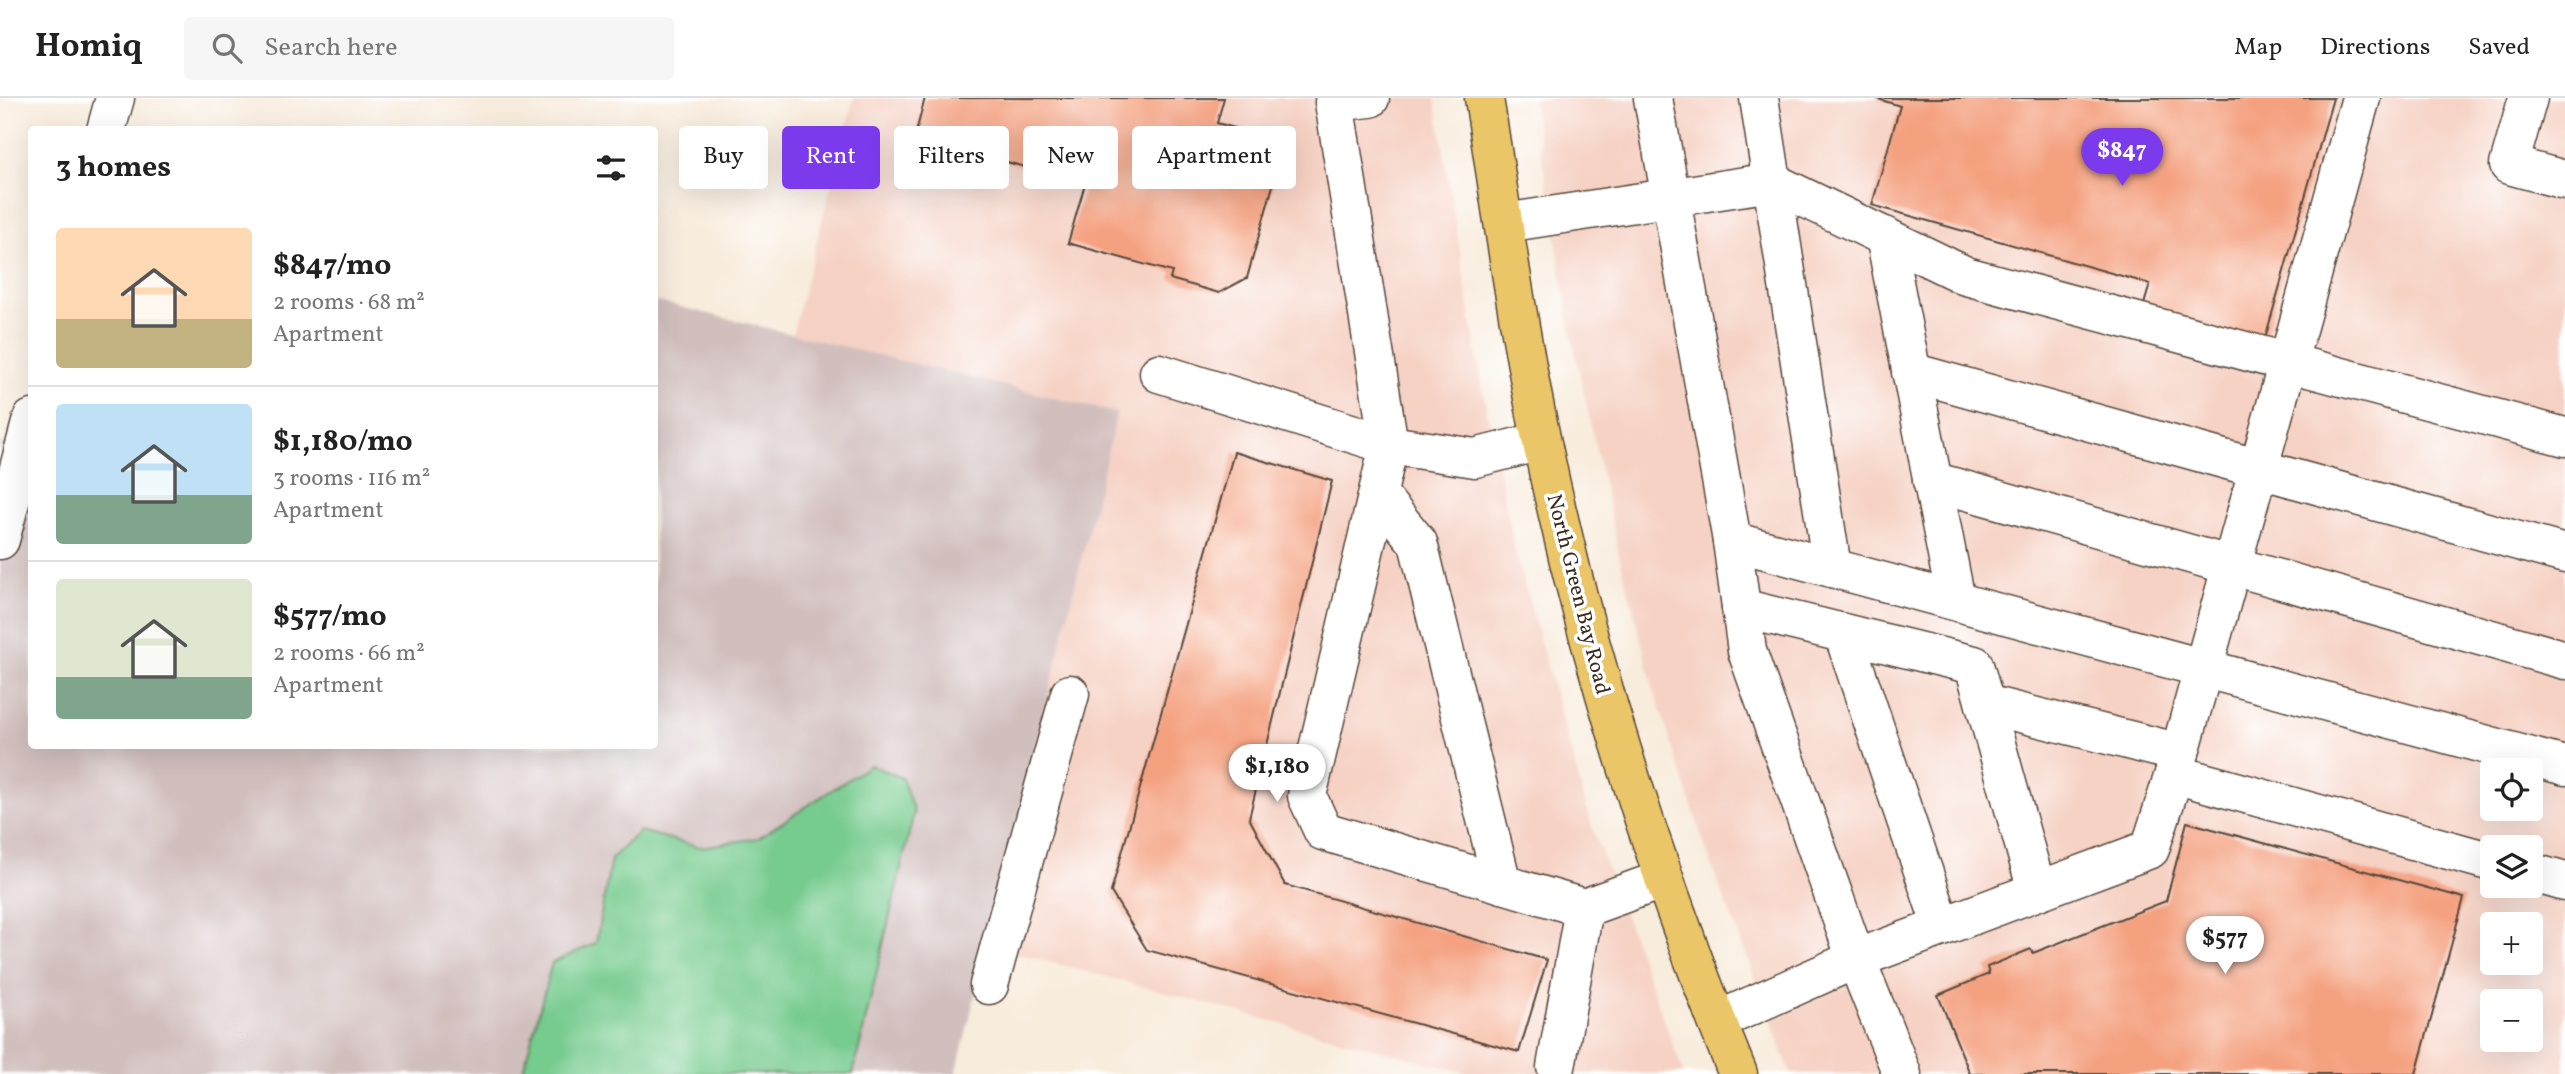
<!DOCTYPE html>
<meta charset="utf-8">
<style>
:root{--surface:#fff;--page:#f6f6f6;--text:#222;--muted:#767676;--line:#e0e0e0;--accent:#7c3aed}
body{margin:0;font-family:Vollkorn,serif;background:var(--page);color:var(--text);height:100vh;display:flex;flex-direction:column;font-size:26px;white-space:nowrap}
*{box-sizing:border-box;margin:0}
p{font-size:23px;color:var(--muted)}
.icon{flex:none;width:38px;height:38px;fill:none;stroke:currentColor;stroke-width:2;stroke-linecap:round;stroke-linejoin:round}
.map{position:relative;flex:1;overflow:hidden}
.details{position:absolute;left:28px;top:28px;width:630px;height:623px;display:flex;flex-direction:column;background:var(--surface);border-radius:7px;box-shadow:0 7px 28px #0002}
.details>*{flex:none}
.top-card{position:absolute;left:679px;top:28px;width:665px;height:63px;display:flex;gap:14px}
.controls{position:absolute;left:2480px;top:660px;display:grid;gap:14px}
.controls a{display:grid;place-items:center;width:63px;height:63px;border-radius:7px;background:var(--surface);box-shadow:0 7px 28px #0002;font-size:35px}
.price{position:absolute;translate:-50% -60px;padding:0 16px;border-radius:24px;background:#fff;color:#222;font-size:23px;line-height:46px;filter:drop-shadow(0 2px 4px #0008)}
.price::after{content:'';position:absolute;left:50%;top:42px;width:21px;height:16px;margin-left:-10px;background:inherit;clip-path:polygon(0 0,100% 0,50% 100%)}
.price.on{background:var(--accent);color:#fff}
ul{padding:0;list-style:none}
li{display:flex;align-items:center;gap:21px;height:175px;padding:0 28px}
li+li{border-top:2px solid var(--line)}
li span{display:grid;place-items:center;flex:none;width:196px;height:140px;border-radius:7px;color:#555}
li>.icon{margin-inline-start:auto}
span .icon{width:84px;height:84px;fill:#fffc;stroke-width:1}
li b{font-size:30px}
h2{display:flex;justify-content:space-between;align-items:center;height:84px;padding:0 28px;font-size:30px}
.chip{padding:0 24px;border-radius:7px;background:var(--surface);box-shadow:0 7px 28px #0002;font-size:24px;line-height:63px}
.chip.on{background:var(--accent);color:#fff}
header{display:flex;align-items:center;gap:42px;box-sizing:border-box;height:98px;padding:0 35px;background:var(--surface);border-bottom:2px solid var(--line)}
header strong{font-size:33px}
nav{display:flex;gap:38px;margin-inline-start:auto;font-size:24px}
.search{width:490px;height:63px;background:var(--page);display:flex;align-items:center;gap:18px;box-sizing:border-box;padding:0 24px;border-radius:7px;color:var(--muted);font-size:26px}
.map>svg:first-child{display:block}
</style>
<header>
<strong>Homiq</strong>
<div class="search"><svg class="icon" aria-label="search" viewBox="0 0 24 24"><circle cx="10" cy="10" r="6"/><path d="M15 15l6 6"/></svg>Search here</div>
<nav><a>Map</a><a>Directions</a><a>Saved</a></nav>
</header>
<div class="map">
<svg width="2565" height="976" viewBox="0 0 2565 976">
<rect width="100%" height="100%" fill="#fff"/>
<filter id="ink" filterUnits="userSpaceOnUse"><feTurbulence type="fractalNoise" baseFrequency=".0143" numOctaves="2"/><feDisplacementMap in="SourceGraphic" scale="14" xChannelSelector="R" yChannelSelector="G"/><feConvolveMatrix kernelMatrix="1 2 1 2 8 2 1 2 1" color-interpolation-filters="sRGB"/></filter>
<filter id="wash" filterUnits="userSpaceOnUse"><feTurbulence type="fractalNoise" baseFrequency=".00686" numOctaves="4" result="noise"/><feDisplacementMap in="SourceGraphic" scale="28" xChannelSelector="R" yChannelSelector="G"/><feGaussianBlur stdDeviation="1.57" result="paint"/><feColorMatrix in="noise" values="0 0 0 0 0 0 0 0 0 0 0 0 0 0 0 0 0 1.4 0 .05"/><feComposite in="paint" operator="in"/></filter>
<g filter="url(#wash)">
<rect width="100%" height="100%" fill="#f8ecdc"/>
<g fill="#f6d2c4" fill-rule="evenodd">
<path d="M854,0H1435L1479,270L1515,453L1592,729L1684,976H1470L987,847L1117,315L792,237Z"/>
<path d="M1532,0H2565V976H1791L1710,763L1655,596L1618,453L1572,239ZM2492,672H2530V710H2492ZM2492,749H2530V788H2492ZM2492,826H2530V864H2492ZM2492,903H2530V942H2492Z"/>
</g>
<path fill="#d1bfbe" d="M655,203L1117,315L956,976H0V344L31,354L32,648H654Z"/>
<path fill="#76cb8e" stroke="#587a56" stroke-width="2" d="M870,667L902,680L914,714L853,976H522L552,865L596,845L611,761L640,733L700,749L758,740Z"/>
<g id="blocks">
<g fill="#f4a180">
<path d="M925,0H1224L1217,25L1263,38L1279,66L1247,180L1219,195L1170,181L1172,174L1068,145L1085,86L915,38Z"/>
<path d="M1875,0H2333L2264,244L2143,210L2150,186L1872,107L1900,8Z"/>
<path d="M1234,354L1332,383L1249,720L1285,787L1547,862L1519,954L1147,852L1111,794Z"/>
<path d="M2187,724L2464,800L2416,976H1970L1938,897L1989,876L1987,869L2031,851L2033,855L2166,803Z"/>
</g>
</g>
</g>
<g filter="url(#ink)">
<use href="#blocks" fill-opacity="0" stroke="#57473a" stroke-width="2"/>
<g fill="none" stroke-linecap="round" stroke-linejoin="round">
<defs>
<g id="minor">
<path d="M1653,0L1732,443L1747,553L1856,861L1902,976"/>
<path d="M1759,0L1832,470"/>
<path d="M2528,0L2509,67L2565,82"/>
<path d="M106,32L115,0"/>
<path d="M1504,125L1772,84L1966,178L2565,339"/>
<path d="M1885,138L1956,503"/>
<path d="M1911,274L2565,456"/>
<path d="M1159,275L1389,347L1334,4L1370,0"/>
<path d="M1541,343L1475,360L1389,347L1307,698L1323,733L1584,810L1664,781"/>
<path d="M1932,383L2565,562"/>
<path d="M1378,396L1418,445L1502,786"/>
<path d="M0,442L32,321"/>
<path d="M1732,443L2565,668"/>
<path d="M1741,510L1974,567L2037,793"/>
<path d="M1843,535L1942,829"/>
<path d="M1985,606L2180,655"/>
<path d="M2174,676L2492,764"/>
<path d="M2530,774L2565,784"/>
<path d="M989,887L1070,596"/>
<path d="M1717,923L1856,861L2150,751L2174,676L2361,0"/>
<path d="M1556,969L1584,810"/>
</g>
<path id="major" d="M1484,0C1502,115 1518,231 1542,345C1587,561 1655,772 1738,976"/>
</defs>
<use href="#minor" stroke="#57473a" stroke-width="41"/>
<use href="#major" stroke="#57473a" stroke-width="41"/>
<use href="#minor" stroke="#fff" stroke-width="38"/>
<use href="#major" stroke="#ebc669" stroke-width="38"/>
</g>
</g>
<g text-anchor="middle" stroke-width="7" stroke-linejoin="round" paint-order="stroke">
<g font-size="21" fill="#3b2a1e" stroke="#fff">
<text transform="translate(1579 496) rotate(76)" y="7">North Green Bay Road</text>
</g>
</g>
</svg>
<div class="controls">
<a><svg class="icon" aria-label="locate" viewBox="0 0 24 24"><circle cx="12" cy="12" r="6"/><path d="M12 2v4M12 18v4M2 12h4M18 12h4"/></svg></a>
<a><svg class="icon" aria-label="layers" viewBox="0 0 24 24"><path d="M12 4l9 5-9 5-9-5zM3 14l9 5 9-5"/></svg></a>
<a>+</a>
<a>−</a>
</div>
<b class="price on" style="left:2122px;top:90px">$847</b>
<b class="price" style="left:1277px;top:706px">$1,180</b>
<b class="price" style="left:2225px;top:878px">$577</b>
<div class="top-card">
<a class="chip">Buy</a>
<a class="chip on">Rent</a>
<a class="chip">Filters</a>
<a class="chip">New</a>
<a class="chip">Apartment</a>
</div>
<section class="details">
<h2>3 homes<svg class="icon" aria-label="filters" viewBox="0 0 24 24"><path d="M4 7h16M4 17h16"/><circle cx="9" cy="7" r="2"/><circle cx="15" cy="17" r="2"/></svg></h2>
<ul>
<li><span style="background:linear-gradient(#ffd9b3 65%,#c2b280 0)"><svg class="icon" aria-label="home" viewBox="0 0 24 24"><path d="M3 11l9-7 9 7M6 9v11h12V9"/></svg></span><div><b>$847/mo</b><p>2 rooms · 68 m²</p><p>Apartment</p></div></li>
<li><span style="background:linear-gradient(#bfe0f5 65%,#7fa58c 0)"><svg class="icon" aria-label="home" viewBox="0 0 24 24"><path d="M3 11l9-7 9 7M6 9v11h12V9"/></svg></span><div><b>$1,180/mo</b><p>3 rooms · 116 m²</p><p>Apartment</p></div></li>
<li><span style="background:linear-gradient(#dfe7d0 70%,#7fa58c 0)"><svg class="icon" aria-label="home" viewBox="0 0 24 24"><path d="M3 11l9-7 9 7M6 9v11h12V9"/></svg></span><div><b>$577/mo</b><p>2 rooms · 66 m²</p><p>Apartment</p></div></li>
</ul>
</section>
</div>
